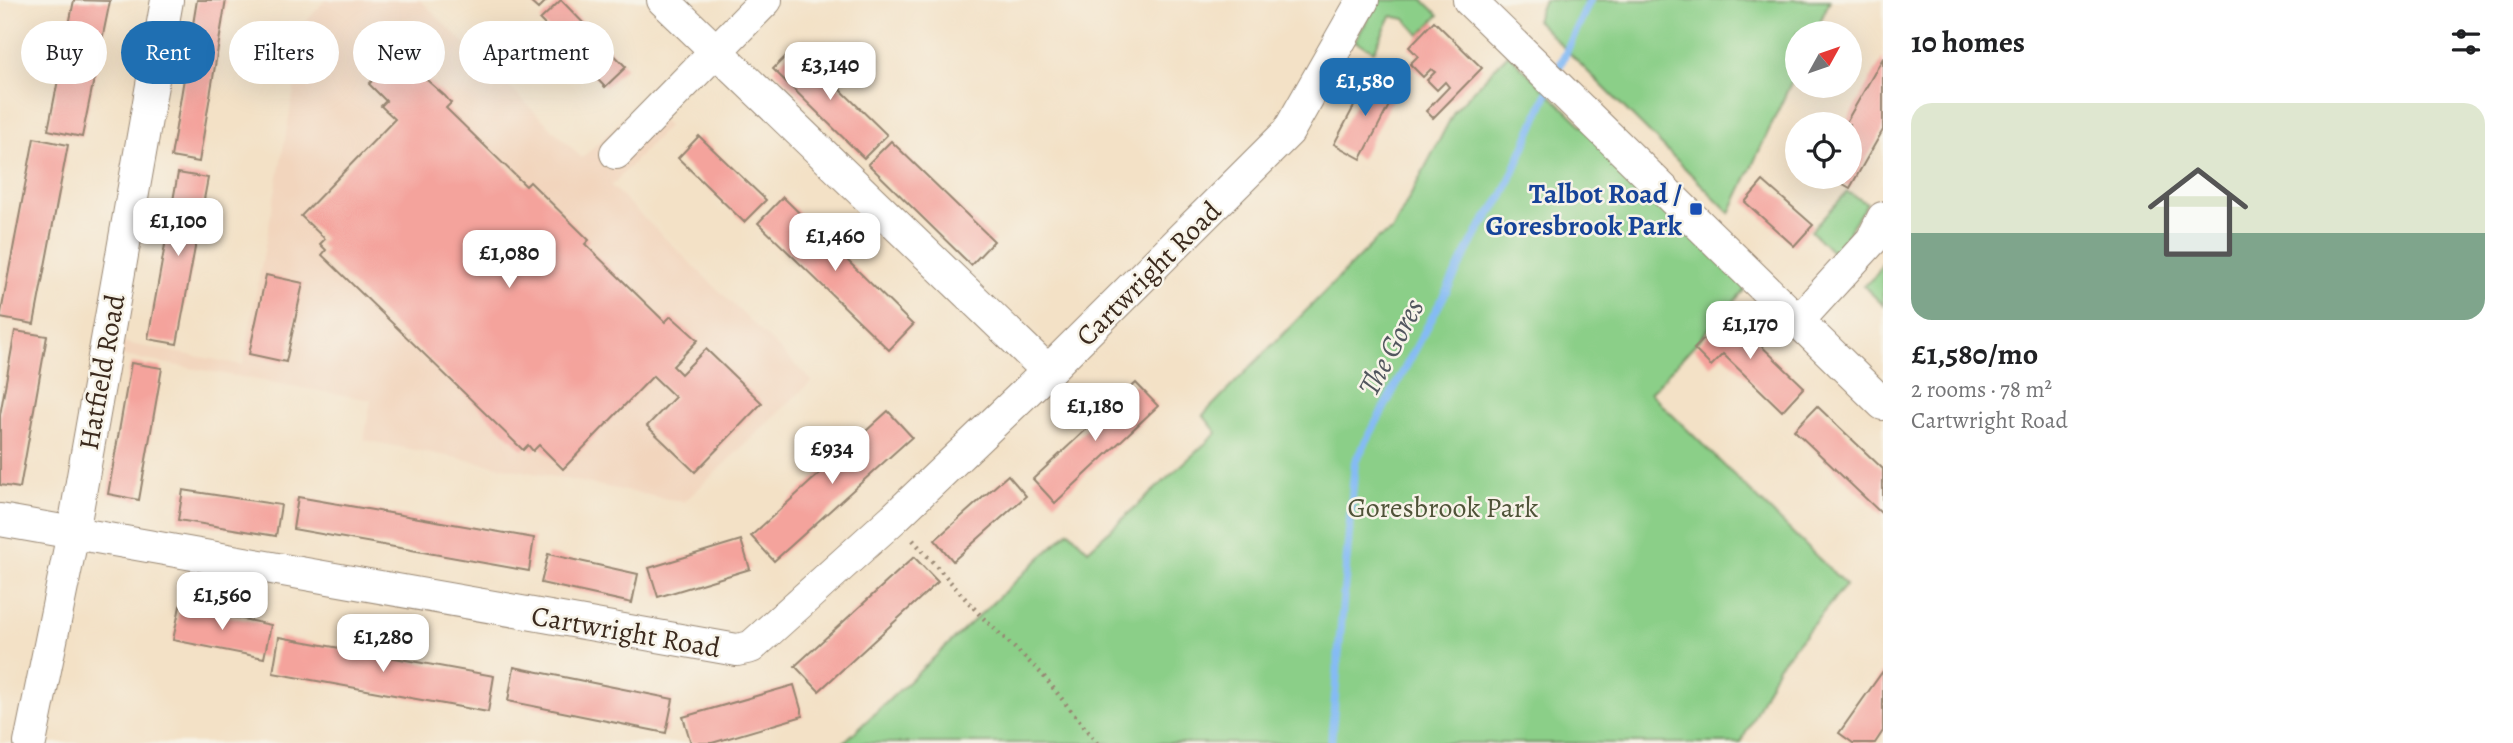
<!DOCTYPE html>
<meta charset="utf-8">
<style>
:root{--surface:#fff;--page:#f2f2f2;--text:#202124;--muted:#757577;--accent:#1f6fb2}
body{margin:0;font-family:Alegreya,serif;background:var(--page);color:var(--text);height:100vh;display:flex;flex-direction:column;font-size:26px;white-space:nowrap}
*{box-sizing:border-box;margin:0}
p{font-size:23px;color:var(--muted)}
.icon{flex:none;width:38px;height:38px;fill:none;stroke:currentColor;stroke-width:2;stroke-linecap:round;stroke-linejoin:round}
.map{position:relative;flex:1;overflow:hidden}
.panel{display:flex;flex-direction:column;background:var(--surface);width:630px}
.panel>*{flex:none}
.top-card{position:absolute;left:21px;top:21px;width:665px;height:63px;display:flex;gap:14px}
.needle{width:46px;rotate:50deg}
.controls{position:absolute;left:1785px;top:21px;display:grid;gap:14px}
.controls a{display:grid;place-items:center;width:77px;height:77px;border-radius:50%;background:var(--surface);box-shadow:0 7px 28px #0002;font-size:35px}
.price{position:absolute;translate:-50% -60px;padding:0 16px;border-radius:14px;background:#fff;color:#222;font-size:23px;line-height:46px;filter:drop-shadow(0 2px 4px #0008)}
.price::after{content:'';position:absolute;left:50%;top:42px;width:21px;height:16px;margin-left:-10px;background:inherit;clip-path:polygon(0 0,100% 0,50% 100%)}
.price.selected{background:var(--accent);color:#fff}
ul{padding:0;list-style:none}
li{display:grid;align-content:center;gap:14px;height:371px;padding:0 28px}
li span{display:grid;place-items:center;height:217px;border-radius:21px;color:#555}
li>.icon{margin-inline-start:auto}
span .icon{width:126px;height:126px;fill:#fffc;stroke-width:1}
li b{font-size:30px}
h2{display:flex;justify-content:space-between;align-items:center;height:84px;padding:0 28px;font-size:30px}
.tag{padding:0 24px;border-radius:32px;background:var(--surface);box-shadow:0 7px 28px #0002;font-size:24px;line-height:63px}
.tag.selected{background:var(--accent);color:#fff}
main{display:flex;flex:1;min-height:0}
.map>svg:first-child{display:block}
</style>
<main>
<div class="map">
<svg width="1883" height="743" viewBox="0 0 1883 743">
<rect width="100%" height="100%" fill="#f7f3e8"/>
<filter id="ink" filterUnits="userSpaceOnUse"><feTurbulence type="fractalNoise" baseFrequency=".0143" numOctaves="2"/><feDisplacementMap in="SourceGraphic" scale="14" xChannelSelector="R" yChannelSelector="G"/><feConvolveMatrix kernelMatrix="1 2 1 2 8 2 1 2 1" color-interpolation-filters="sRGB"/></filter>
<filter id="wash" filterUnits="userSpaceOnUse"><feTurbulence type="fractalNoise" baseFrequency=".00686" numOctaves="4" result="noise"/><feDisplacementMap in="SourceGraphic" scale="28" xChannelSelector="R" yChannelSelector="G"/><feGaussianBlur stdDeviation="1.57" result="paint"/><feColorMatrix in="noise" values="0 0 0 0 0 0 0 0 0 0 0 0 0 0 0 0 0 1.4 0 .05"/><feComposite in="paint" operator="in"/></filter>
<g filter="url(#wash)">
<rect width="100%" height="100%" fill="#f3e1c6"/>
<path fill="#f2d5bd" d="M325,0H420L582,158L642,101L668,126L611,186L812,381L684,502L364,440L371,400L117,355L119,342L243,365L307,21Z"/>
<g fill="#8bcf88" stroke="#637c53" stroke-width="2">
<path d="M1379,0H1423L1439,15L1420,35L1405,19L1391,16L1374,51L1355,41Z"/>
<path d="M1544,0H1830L1815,33H1797V70L1730,213L1536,20Z"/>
<path d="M1508,54L1748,286L1650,393L1846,585L1778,666L1741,743H843L1069,531L1088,550L1217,433L1203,415L1377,239L1392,231L1455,110Z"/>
<path d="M1847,192L1867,203L1834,254L1811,231Z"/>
<path d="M1883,262V305L1864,286L1877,274Z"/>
</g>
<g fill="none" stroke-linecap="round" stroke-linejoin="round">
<g stroke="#85bbf4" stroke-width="8">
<path d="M1556,74L1590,0"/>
<path d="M1331,743L1355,462L1480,228L1503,196L1549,89"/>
</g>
</g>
<g id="blocks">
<g fill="#f4a39c">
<path d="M74,0L110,1L82,137L48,130Z"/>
<path d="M197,0H226L199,162L171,157Z"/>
<path d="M528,0H547L538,9Z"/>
<path d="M561,0L626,67L605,87L540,20Z"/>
<path d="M1434,21L1482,68L1433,118L1426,111L1449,87L1445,82L1437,90L1427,80L1435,72L1431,69L1423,77L1410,64L1418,56L1409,47Z"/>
<path d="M796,46L887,135L864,158L773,69Z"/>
<path d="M1883,58V130L1850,188L1831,177H1850V124H1845Z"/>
<path d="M393,59L414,79L419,73L445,96L451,103L446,108L526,186L530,182L589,240L585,244L665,322L671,316L698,340L673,366L681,374L706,349L762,403L695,472L647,426L675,397L653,376L563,469L539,445L533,451L528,445L523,450L322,255L326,250L320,244L325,239L301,216L395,119L381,106L386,101L369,84Z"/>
<path d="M1369,78L1396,92L1361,159L1334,144Z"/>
<path d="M699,136L766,200L744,222L678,158Z"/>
<path d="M34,138L68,145L34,324L0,318Z"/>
<path d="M891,141L994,241L971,265L868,164Z"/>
<path d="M178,173L208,178L177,344L148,339Z"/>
<path d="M1763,181L1813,225L1794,246L1745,202Z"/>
<path d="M783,197L913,325L889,350L758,223Z"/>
<path d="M266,275L303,283L286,362L249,354Z"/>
<path d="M1728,314L1804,387L1782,411L1723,354L1711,366L1694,349Z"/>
<path d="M15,331L47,336L20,488L0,485V415Z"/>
<path d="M131,363L162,368L139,500L108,494Z"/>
<path d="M1136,383L1158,406L1055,503L1033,479Z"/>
<path d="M1817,406L1883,469V515L1794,430Z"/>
<path d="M888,411L912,437L774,561L751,536Z"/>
<path d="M1008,475L1026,496L953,561L935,540Z"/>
<path d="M183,490L281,505L276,536L178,520Z"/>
<path d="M298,497L534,538L529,571L293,529Z"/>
<path d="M741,540L750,569L658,597L649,568Z"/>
<path d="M548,554L638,574L632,603L541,583Z"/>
<path d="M914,557L938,582L819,691L795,666Z"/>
<path d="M180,606L271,625L264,658L173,640Z"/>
<path d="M279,637L494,676L488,712L273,673Z"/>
<path d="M514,667L673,699L666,733L508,701Z"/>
<path d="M1883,671V731L1875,743H1853L1839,733Z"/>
<path d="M794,685L803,716L712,743H691L683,717Z"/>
</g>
</g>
</g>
<g filter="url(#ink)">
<use href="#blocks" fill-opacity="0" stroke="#978672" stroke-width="2"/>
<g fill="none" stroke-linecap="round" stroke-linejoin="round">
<defs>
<g id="minor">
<path d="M663,0L1048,371"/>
<path d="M1469,0L1883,404"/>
<path d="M616,153L766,0"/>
<path d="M1797,322L1872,240L1883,218"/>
<path d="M0,520L737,650L751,647L894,518L1048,371L1288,132L1363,0"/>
<path d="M30,743L73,533L167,0"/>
</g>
</defs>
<use href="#minor" stroke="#978672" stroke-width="34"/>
<path stroke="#978672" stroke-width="4.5" stroke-dasharray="2 5" stroke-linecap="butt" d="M913,540L980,615L1042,674L1097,743"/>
<use href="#minor" stroke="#fff" stroke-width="32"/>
</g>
</g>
<rect fill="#1a4fb4" stroke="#f7f3e8" stroke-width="2.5" x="1689" y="202" width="14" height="14" rx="3.5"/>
<g text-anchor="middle" stroke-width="5" stroke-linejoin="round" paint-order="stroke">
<g font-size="28" font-weight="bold" fill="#164399" stroke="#f7f3e8" text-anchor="end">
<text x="1682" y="203">Talbot Road /<tspan x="1682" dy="32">Goresbrook Park</tspan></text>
</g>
<g font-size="28" fill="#3b2a1e" stroke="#f7f3e8">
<text transform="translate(1148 273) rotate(-45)" y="10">Cartwright Road</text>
<text transform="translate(101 372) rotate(-80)" y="10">Hatfield Road</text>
<text transform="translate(626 631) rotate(10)" y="10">Cartwright Road</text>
</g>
<g font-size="28" fill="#4f5338" stroke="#f7f3e8">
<text x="1443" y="517">Goresbrook Park</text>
</g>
<g font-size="30" font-style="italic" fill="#51565e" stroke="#f7f3e8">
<text transform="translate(1391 347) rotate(-62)" y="10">The Gores</text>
</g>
</g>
</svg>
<div class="controls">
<a><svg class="needle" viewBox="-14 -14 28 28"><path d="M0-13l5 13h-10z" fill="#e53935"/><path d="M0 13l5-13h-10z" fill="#757577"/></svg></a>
<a><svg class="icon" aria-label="locate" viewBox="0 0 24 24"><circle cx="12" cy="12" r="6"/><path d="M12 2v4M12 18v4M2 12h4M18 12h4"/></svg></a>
</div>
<b class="price" style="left:830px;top:102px">£3,140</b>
<b class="price selected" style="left:1365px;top:118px">£1,580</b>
<b class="price" style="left:178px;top:258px">£1,100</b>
<b class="price" style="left:835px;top:273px">£1,460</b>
<b class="price" style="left:509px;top:290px">£1,080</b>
<b class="price" style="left:1750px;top:361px">£1,170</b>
<b class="price" style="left:1095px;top:443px">£1,180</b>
<b class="price" style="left:832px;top:486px">£934</b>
<b class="price" style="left:222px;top:632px">£1,560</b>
<b class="price" style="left:383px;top:674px">£1,280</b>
<div class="top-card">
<a class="tag">Buy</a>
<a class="tag selected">Rent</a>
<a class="tag">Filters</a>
<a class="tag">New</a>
<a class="tag">Apartment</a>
</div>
</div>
<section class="panel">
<h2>10 homes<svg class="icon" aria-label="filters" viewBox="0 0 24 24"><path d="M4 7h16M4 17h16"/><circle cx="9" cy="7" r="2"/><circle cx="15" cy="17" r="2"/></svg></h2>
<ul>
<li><span style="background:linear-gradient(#dfe7d0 60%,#7fa58c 0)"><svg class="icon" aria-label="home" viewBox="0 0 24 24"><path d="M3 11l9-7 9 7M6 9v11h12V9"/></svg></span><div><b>£1,580/mo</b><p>2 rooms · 78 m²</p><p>Cartwright Road</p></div></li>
</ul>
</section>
</main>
